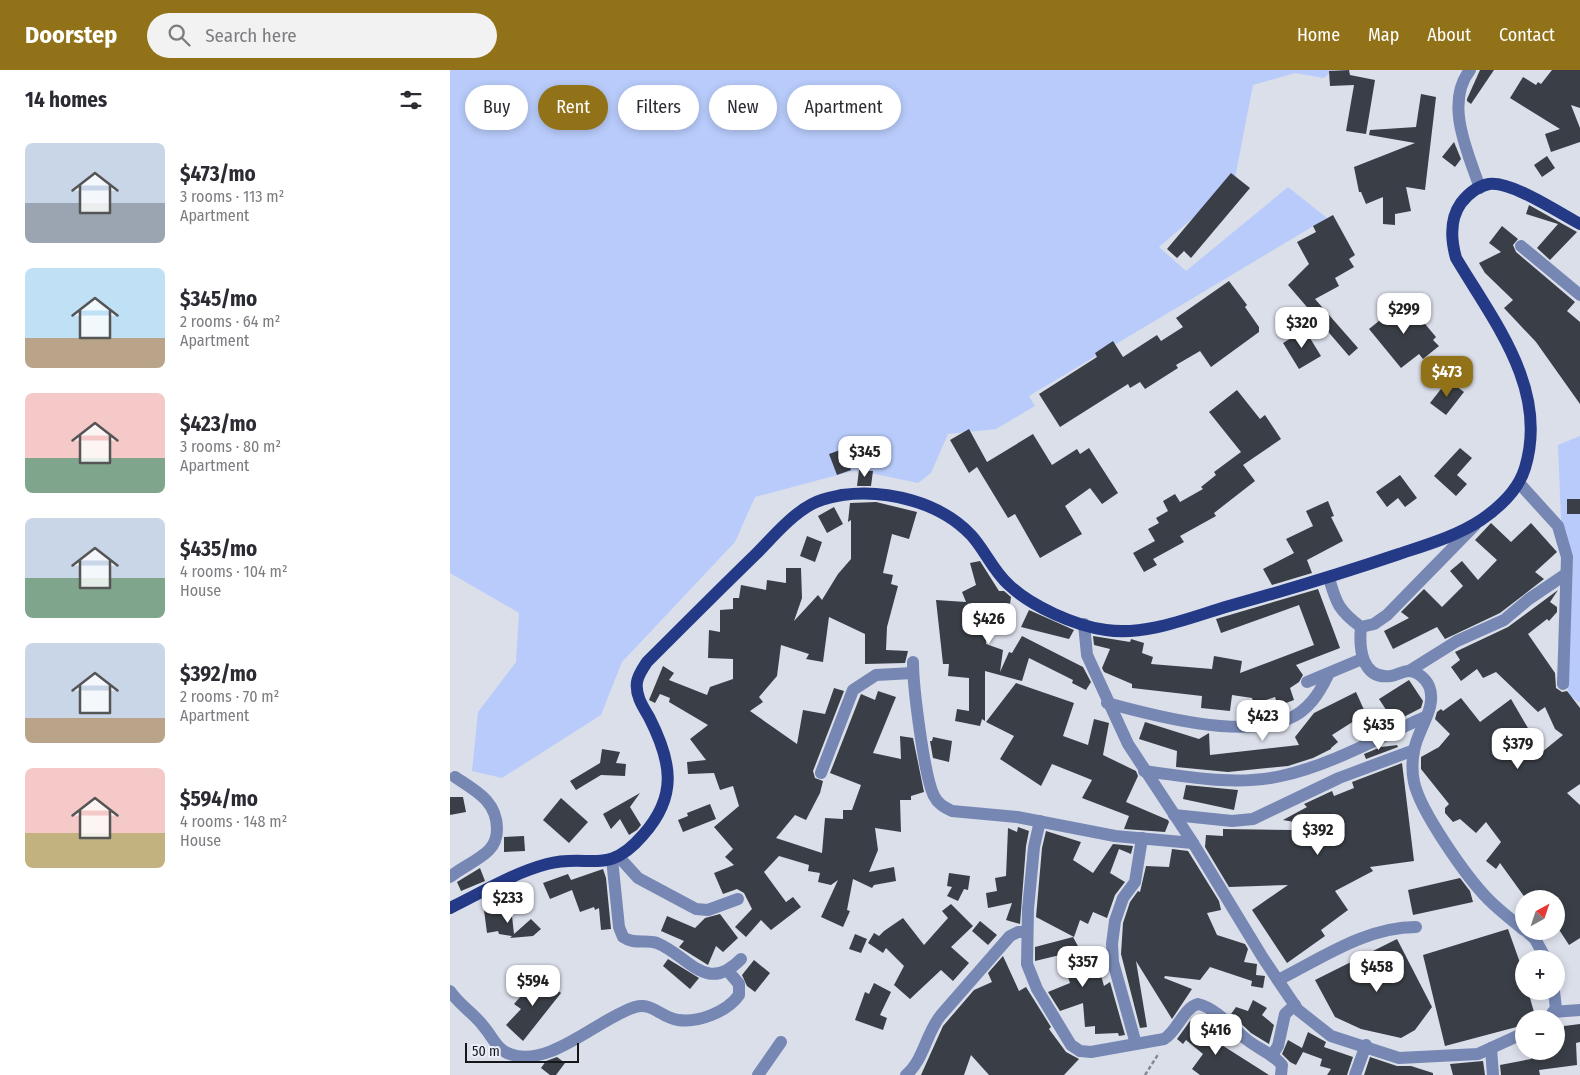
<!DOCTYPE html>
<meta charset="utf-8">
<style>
:root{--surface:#fff;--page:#f2f2f3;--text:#2b2b33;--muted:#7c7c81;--accent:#927219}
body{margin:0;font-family:"Fira Sans Condensed",sans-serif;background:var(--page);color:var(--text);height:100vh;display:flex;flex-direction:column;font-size:19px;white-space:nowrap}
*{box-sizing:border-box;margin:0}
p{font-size:16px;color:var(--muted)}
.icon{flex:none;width:28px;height:28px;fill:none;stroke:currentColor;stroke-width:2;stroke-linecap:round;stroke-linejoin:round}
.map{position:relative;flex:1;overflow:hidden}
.panel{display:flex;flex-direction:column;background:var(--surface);width:450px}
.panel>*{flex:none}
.hud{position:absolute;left:15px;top:15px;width:475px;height:45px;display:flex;gap:10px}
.needle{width:32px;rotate:40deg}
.tools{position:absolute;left:1065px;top:820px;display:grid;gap:10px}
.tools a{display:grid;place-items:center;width:50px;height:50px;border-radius:50%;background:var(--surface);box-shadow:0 2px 8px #0003;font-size:25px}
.scale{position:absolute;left:15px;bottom:12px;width:114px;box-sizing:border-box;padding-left:5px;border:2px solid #14161a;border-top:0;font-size:14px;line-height:18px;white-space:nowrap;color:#14161a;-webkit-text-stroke:4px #e8edf8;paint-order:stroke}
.price{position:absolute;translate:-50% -42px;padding:0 11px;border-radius:10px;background:#fff;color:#222;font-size:16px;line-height:32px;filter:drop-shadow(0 1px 2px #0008)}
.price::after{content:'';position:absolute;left:50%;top:30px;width:15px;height:11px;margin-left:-8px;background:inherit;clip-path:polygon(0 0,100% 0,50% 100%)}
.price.active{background:var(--accent);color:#fff}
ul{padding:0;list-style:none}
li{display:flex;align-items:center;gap:15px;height:125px;padding:0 25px}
li span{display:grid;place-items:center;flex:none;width:140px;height:100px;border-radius:8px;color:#555}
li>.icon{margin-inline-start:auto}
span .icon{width:60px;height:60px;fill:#fffc;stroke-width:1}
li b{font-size:21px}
h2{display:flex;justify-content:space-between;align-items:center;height:60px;padding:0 25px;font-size:21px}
.tag{padding:0 18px;border-radius:22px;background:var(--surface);box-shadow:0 2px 8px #0003;font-size:18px;line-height:45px}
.tag.active{background:var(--accent);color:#fff}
header{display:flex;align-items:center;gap:30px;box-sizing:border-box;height:70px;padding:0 25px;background:var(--accent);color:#fff}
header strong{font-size:24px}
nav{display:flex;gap:28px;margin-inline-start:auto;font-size:18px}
.search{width:350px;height:45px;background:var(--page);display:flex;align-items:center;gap:12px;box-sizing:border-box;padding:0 18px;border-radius:28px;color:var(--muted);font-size:19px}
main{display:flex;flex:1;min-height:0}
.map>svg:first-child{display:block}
</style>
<header>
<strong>Doorstep</strong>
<div class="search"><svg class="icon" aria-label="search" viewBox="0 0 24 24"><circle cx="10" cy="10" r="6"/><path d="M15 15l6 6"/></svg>Search here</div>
<nav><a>Home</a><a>Map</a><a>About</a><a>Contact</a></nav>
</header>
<main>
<section class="panel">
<h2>14 homes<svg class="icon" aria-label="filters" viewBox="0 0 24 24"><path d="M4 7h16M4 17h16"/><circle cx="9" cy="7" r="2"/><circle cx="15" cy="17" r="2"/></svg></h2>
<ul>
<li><span style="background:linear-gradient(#c9d6e8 60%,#9aa5b1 0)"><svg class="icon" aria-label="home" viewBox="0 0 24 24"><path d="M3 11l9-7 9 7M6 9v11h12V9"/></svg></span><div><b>$473/mo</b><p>3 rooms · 113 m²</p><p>Apartment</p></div></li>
<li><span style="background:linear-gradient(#bfe0f5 70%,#b9a48a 0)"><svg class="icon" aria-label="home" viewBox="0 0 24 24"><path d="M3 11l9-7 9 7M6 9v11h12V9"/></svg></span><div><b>$345/mo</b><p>2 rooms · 64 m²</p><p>Apartment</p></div></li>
<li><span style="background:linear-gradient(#f6c9c9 65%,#7fa58c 0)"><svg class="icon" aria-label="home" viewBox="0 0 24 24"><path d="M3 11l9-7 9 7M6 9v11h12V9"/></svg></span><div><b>$423/mo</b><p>3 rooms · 80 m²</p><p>Apartment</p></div></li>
<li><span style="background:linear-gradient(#c9d6e8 60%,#7fa58c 0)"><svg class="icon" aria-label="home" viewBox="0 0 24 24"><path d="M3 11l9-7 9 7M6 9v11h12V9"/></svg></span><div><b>$435/mo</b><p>4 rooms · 104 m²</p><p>House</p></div></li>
<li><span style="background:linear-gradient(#c9d6e8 75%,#b9a48a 0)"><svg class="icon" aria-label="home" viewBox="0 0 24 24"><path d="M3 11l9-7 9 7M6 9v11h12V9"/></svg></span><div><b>$392/mo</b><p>2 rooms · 70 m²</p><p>Apartment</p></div></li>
<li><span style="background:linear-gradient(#f6c9c9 65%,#c2b280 0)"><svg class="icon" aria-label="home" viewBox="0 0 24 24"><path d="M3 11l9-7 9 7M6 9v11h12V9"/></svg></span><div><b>$594/mo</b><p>4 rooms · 148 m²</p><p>House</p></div></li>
</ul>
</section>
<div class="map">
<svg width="1130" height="1005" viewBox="0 0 1130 1005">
<rect width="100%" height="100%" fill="#dbdfea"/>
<g fill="#b8cbfa">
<path d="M0,0H883L874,8L845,3L803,15L784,113L709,177L736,201L838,117L877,148L579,326L585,336L546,359L498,364L481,403L468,413L406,400L305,427L285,472L172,592L151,645L52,708L22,701L28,642L66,592L69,543L0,503Z"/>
<path d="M1130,366V633L1118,625L1108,375Z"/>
</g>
<g fill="#3a3e46">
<path d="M899,0L900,5L925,10L916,64L896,61L904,15L880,16L879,1Z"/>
<path d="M1030,0H1044L1021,34L1017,31V29Z"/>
<path d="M1102,0H1130V38L1121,35L1130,58V72L1101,82L1095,64L1110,59L1060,28L1073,7L1086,15L1088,12L1091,14Z"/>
<path d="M971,24L986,27L975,120L956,117L961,141L945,144V155L933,154V127L916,134L911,122H909L904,97L965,73L919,65L920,60L966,57Z"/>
<path d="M1004,72L1011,89L1005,97L992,87Z"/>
<path d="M1097,86L1105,98L1092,107L1084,95Z"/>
<path d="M781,103L800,118L741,188L734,181L727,188L717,179Z"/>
<path d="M1079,135L1127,162L1100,190L1087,178L1108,154L1076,144Z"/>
<path d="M883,145L905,185L899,189L904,197L885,208L889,216L865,229L908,278L899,286L838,215L859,194L847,172L866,162L863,156Z"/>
<path d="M1052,156L1068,169L1063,175L1066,182L1125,232L1117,241L1130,252V334L1086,272L1054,238L1063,230L1035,203L1029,193L1051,182L1039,173Z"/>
<path d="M779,211L797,235L795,237L809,257V262L761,297L750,281L726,295L728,298L695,319L690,312L680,318L678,314L610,357L589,324L647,287L645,283L663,271L673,287L707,265L711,271L733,257L726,248Z"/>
<path d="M955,230L986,267L983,270L989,276L973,289L969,284L951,298L919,259Z"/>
<path d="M855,260L871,286L849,299L833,273Z"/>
<path d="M998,310L1014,322L996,345L980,333Z"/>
<path d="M787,320L810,349L815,345L831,369L793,395L805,411L764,443L766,446L730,466L734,472L703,489L707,495L694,502L683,483L705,471L698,459L709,453L706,448L718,441L713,431L725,424L730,432L753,419L751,417L766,405L764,402L791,382L759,342Z"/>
<path d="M519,359L537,392L583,364L602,395L627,379L630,384L639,378L668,423L652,434L640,418L615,436L632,464L590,488L565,444L558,448L527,397L519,403L500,370Z"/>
<path d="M1010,378L1022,388L1007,405L1017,414L1006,426L984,406Z"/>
<path d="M393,379L401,400L387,405L379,384Z"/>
<path d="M409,400L423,401L421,416H407Z"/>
<path d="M950,405L967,428L955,437L948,428L937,437L926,422Z"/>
<rect x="1117" y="429" width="13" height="15"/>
<path d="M878,431L884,446L881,447L893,471L857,490L862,503L822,515L813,499L844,483L836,469L863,456L856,441Z"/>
<path d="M426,432L467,442L459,469L442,464L433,503L443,505L441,514L448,516L437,557L436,580L458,581L455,593L415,594V564L379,547L373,592L356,589L359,584L331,575L327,606L309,627L313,632L300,641L347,674L353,640L375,644L384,618L394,621L363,701L365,708L373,711L370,723L356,750L345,745L326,768L372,783L375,748L393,749V740H402L411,715L380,703L411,624L425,630L428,621L446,627L423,683L451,689L450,666L463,668L474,722L461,726V730H450L451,762L425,758L428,780L419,802L444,797L446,811L424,815L422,818L403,809L397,840L400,841L393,857L371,847L388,810L381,815L368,812L370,803L358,801L359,795L329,786L314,802L336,832L343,827L351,837L321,860L311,850L296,867L285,857L302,839L294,823L287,819L273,824L264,803L284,795L275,787L283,779L264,757L289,736L283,716L270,720L264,703L238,704L237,692L256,690L240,669L258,655L219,632L220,628L210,624L205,633L199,630L213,596L224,603L219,610L257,625L260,617L283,609V589L258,588L259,560L270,562V540L283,539V528H289L291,515L316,520L317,510L336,513V498H351L352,528L344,551L368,525L372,530L388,504L401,489V450L398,452L400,433Z"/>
<path d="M384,437L393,454L377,463L368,446Z"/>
<path d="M1041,453L1061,472L1081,453L1107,482L1085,502L1094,509L1050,543L995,569L987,557L943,579L934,561L959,548L951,542L974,519L992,537L1013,516L1000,501L1012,491L1028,510L1047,490L1025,470Z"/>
<path d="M357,466L372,472L365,492L350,486Z"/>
<path d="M530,491L549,521H554L561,527L558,549L535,546L536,574L553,580L550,602L559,582L562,583L572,566L633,597L641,612L636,620L622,613L623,610L579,588L572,611L535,601V651L532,649L530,656L505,651L507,639L519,641V608L498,606L499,594H493L486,530L516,532L512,522L526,515L520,493Z"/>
<path d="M868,519L890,578L846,595L853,605L849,612L840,618L844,630L828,636L825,627L804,634L802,628L782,625L780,641L751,638L752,626L682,618V614L654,602L652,598L660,579L644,575L643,566L680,572L681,569L694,573L692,583L703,587L701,594L762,599L764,586L792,591L790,603L864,575L849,535L771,563L766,549Z"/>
<path d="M1108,520L1100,532L1107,537V542L1099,551L1097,549L1078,564L1105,603L1106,618L1112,622L1117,621L1130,638V714L1117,723L1130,735V868L1119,875L1106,855V829H1076L1050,793L1046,799L1036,791L1051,772L1036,752L1026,763L1010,749L1003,752L995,743V738L999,734L971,699V687L989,677L1000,664L985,649L987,642L991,639L993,641L1011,628L1030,652L1061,629L1092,682L1113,665L1105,659L1095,637L1088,642L1046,602L1033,608L1027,599L1011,611L1001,597L1010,590L1005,582L1058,557Z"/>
<path d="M579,540L624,560L619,569L571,557Z"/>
<path d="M959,610L973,631L971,638L944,652L929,629Z"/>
<path d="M566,613L624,633L613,666L638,675L644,649L659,653L653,685L686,701L688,706L676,732L718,750L719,752L715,762L674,759L679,746L632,728L642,710L602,694L591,716L550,689L564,666L536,652Z"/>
<path d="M906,622L919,651L909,658L904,651L882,665L888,672L881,678V679L863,688L838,696L778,702L726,697L727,681L689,669L695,652L749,669L759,663L760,685L849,675L845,667L864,643Z"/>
<path d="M483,667L502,671L499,692L483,688L480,671H482Z"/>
<path d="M947,675L948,677L916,689L914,684L931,677Z"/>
<path d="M152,679L170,682L166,693L176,694L175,706L151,705L126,720L120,711L150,693Z"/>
<path d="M952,693L964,791L920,797L923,801L885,821L898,840L871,860L875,866L837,893L802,840L838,815L779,817L755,777L756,765L773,766V759L843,760L844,752L833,750L857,737L854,734L882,721L884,726L904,718L902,712Z"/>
<path d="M736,715L788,720L784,740L733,729Z"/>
<path d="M190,723L180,737L191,755L187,760L179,765L170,749L161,759L153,744Z"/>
<path d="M0,727H13L16,742L0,745Z"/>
<path d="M111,728L138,752L119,773L93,750Z"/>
<path d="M260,734L266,749L233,762L228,750L238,746L237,743Z"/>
<path d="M568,757L579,761L576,776L570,854L556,850L562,833L538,838L536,823L547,821L545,808L556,806L558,758L567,762Z"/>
<path d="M596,761L631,772L623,790L643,803L663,774L683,776L681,784L669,779L660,803L675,812L665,825L657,848L643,842L638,854L630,850L624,867L586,847L592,778Z"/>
<path d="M74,766L75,781L54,782V767Z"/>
<path d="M722,779L738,781L769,831L771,840L757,843L767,865L795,874L798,879L794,892L807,894L806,905L815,906L813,918L801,916L802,911L760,897L750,910L715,906L714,908L742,919L722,949L686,891L697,957L690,958L671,884L673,853L680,832L688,821L690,822L696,796L719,797Z"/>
<path d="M30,798L35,811L11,821L7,812Z"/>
<path d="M153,799L156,808L161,859L151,860L149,838L145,840L144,837L130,842L122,820L100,829L93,813L118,804L121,810Z"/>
<path d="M499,803L520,806L518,820L514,819L508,831L497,826L502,817L497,816Z"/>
<path d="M1010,808L1020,821L1023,832L963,845L958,820Z"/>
<path d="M501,834L523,856L501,877L519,893L503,911L491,900L460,929L444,915L454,896L436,878L433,883L418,873L424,863L429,866L434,861L453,848L474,875L498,848L492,841Z"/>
<path d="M61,837L64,864L81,849L91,859L83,866L60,868L62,866L49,864L48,861L37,863L34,840Z"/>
<path d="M270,844L288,868L273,882L266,876L258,895L229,877L234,871L211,861L217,846L245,858L255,848Z"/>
<path d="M530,851L547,865L538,875L522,861Z"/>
<path d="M1058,859L1074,904V921H1078L1086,949H1074V955L995,976L973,885Z"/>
<path d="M405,864L417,869L411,883L399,879Z"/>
<path d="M623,867L634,887L640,905L650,902L654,916L660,912L675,965L669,966L668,963L645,964V956L635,957L633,933L610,941L598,922L620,913L610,885L585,891V877Z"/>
<path d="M947,869L982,937L965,960L951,968L911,959L885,947L865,910Z"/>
<path d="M553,886L569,921L576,917L601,957L599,959L616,982L629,989L614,1005H539L521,985L514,1005H471L493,956L524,920L542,912L538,903Z"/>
<path d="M218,889L249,908L240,919L213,896Z"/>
<path d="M304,890L320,903L305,922L297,916L292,905Z"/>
<path d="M89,907L111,923L73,971L56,955L71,939L64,934L77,919L74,912Z"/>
<path d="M424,913L441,922L430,945L437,948L433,960L405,950L415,922L419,924Z"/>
<path d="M803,930L817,938L812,945L824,955L819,974L801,963L781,944L786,937L798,941Z"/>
<path d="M740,951L757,966L759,965L768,970L767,972L819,1005H750L742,999L753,984L736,970L733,974L727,969Z"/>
<path d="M1130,954V972L1126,973L1127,995L1089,1000L1090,1005H1051L1050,995L1081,989V981H1106V963H1114V956Z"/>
<path d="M858,962L876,972L874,977L903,987L897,1005H877L881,999L870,996L872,989L853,982L846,995L840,992L832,984L838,970L852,978Z"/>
<path d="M107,987L115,993L106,1005H100L91,998L96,991Z"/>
<path d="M920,987L947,996H961L983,1003V1005H914Z"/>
<path d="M1033,991L1035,1005H1003L1000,994Z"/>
</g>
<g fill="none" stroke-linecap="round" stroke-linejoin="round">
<path stroke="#868991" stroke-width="2.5" stroke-dasharray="4 2.5" stroke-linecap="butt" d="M695,1005L709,983"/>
<g stroke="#7687b3" stroke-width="12">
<path d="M1020,0C994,33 1018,83 1030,118"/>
<path d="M1071,176L1130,225"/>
<path d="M1069,413L1108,456L1117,487L1113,614"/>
<path d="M879,508C886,533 889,541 911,557L924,554L937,545L1025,455"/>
<path d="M634,554L637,585L678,674L743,773L813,888L848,940L881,966L949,988L1028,984L1074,963"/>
<path d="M911,557C909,577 911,610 941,606C947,605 953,601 959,601C967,601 976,609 979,616C988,637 967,660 964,681C962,691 962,702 964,712C970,741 1017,808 1039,830C1050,841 1062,850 1074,860"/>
<path d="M463,592C463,616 474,706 484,726C488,734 494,737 502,741L567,747L665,766L743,773"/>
<path d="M959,601L1007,571L1054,550L1079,529L1116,504"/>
<path d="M857,612L912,589"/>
<path d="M657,633C705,646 791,669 838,649C858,641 869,624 878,605"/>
<path d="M694,701C739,707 786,716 831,706C879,696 930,667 975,647"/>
<path d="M371,703L403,620L426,605L463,603"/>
<path d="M724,745L782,751L803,749L889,708L964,680"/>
<path d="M590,751L584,777L578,839L577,894L587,919L621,975L630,981L641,982L714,969C728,961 733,938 748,934C766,938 782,958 796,969C808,979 822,983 832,995L831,1005"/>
<path d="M169,787L188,808L246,839L258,840L288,829"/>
<path d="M162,789L169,857L173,867C184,875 196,869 207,873C239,886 256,925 291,889"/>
<path d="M0,807C12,797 28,791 39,780C45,774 47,767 47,759C47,731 26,721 5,707"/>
<path d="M1076,861L1085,869L1096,889"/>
<path d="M828,910C872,888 916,857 966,857"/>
<path d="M0,921C9,935 24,943 34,957C42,966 47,980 60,984C99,999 149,948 185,937C203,932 211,948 228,950C248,953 277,942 289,925V914L278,901"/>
<path d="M1103,942L1130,940"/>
<path d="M1098,949L1106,939L1104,921"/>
<path d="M686,974L663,892L662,874L665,851L673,828L685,812L692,768"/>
<path d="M1041,978L1043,1005"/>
<path d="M822,985L828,976L835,944L845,935"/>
<path d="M308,1005L331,972"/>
<path d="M456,1005C474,990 476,963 491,945L560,866L568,862H577"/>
<path d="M905,1005L916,975"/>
</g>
<path stroke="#243a87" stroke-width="12" d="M0,838C31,823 63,803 97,794C140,783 157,807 193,765C228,726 222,692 199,647C193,637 185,625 187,612C188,605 193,598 197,592C233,556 269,520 305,485C322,468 341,445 362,434C370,429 382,427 392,425C436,419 490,432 521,465C535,480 543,501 559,515C581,536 625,556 656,560C697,566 741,547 779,536C837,520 893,503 949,484C976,475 1007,466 1031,450C1050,437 1068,421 1075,398C1099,319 1044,252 1006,188C1001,170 999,150 1011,133C1018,124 1028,116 1039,114C1062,111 1109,143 1130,154"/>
</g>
</svg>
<div class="tools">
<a><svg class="needle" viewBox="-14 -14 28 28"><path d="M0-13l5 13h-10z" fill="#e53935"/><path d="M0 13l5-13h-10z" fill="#7c7c81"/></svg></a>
<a>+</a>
<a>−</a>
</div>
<div class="scale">50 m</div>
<b class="price" style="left:954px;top:265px">$299</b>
<b class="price" style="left:852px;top:279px">$320</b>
<b class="price active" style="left:997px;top:328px">$473</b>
<b class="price" style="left:415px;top:408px">$345</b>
<b class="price" style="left:539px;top:575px">$426</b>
<b class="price" style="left:813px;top:672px">$423</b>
<b class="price" style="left:929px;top:681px">$435</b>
<b class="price" style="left:1068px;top:700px">$379</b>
<b class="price" style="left:868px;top:786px">$392</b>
<b class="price" style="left:58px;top:854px">$233</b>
<b class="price" style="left:633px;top:918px">$357</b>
<b class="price" style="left:927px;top:923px">$458</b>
<b class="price" style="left:83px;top:937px">$594</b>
<b class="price" style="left:766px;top:986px">$416</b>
<div class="hud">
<a class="tag">Buy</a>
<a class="tag active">Rent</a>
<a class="tag">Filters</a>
<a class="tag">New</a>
<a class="tag">Apartment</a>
</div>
</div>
</main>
